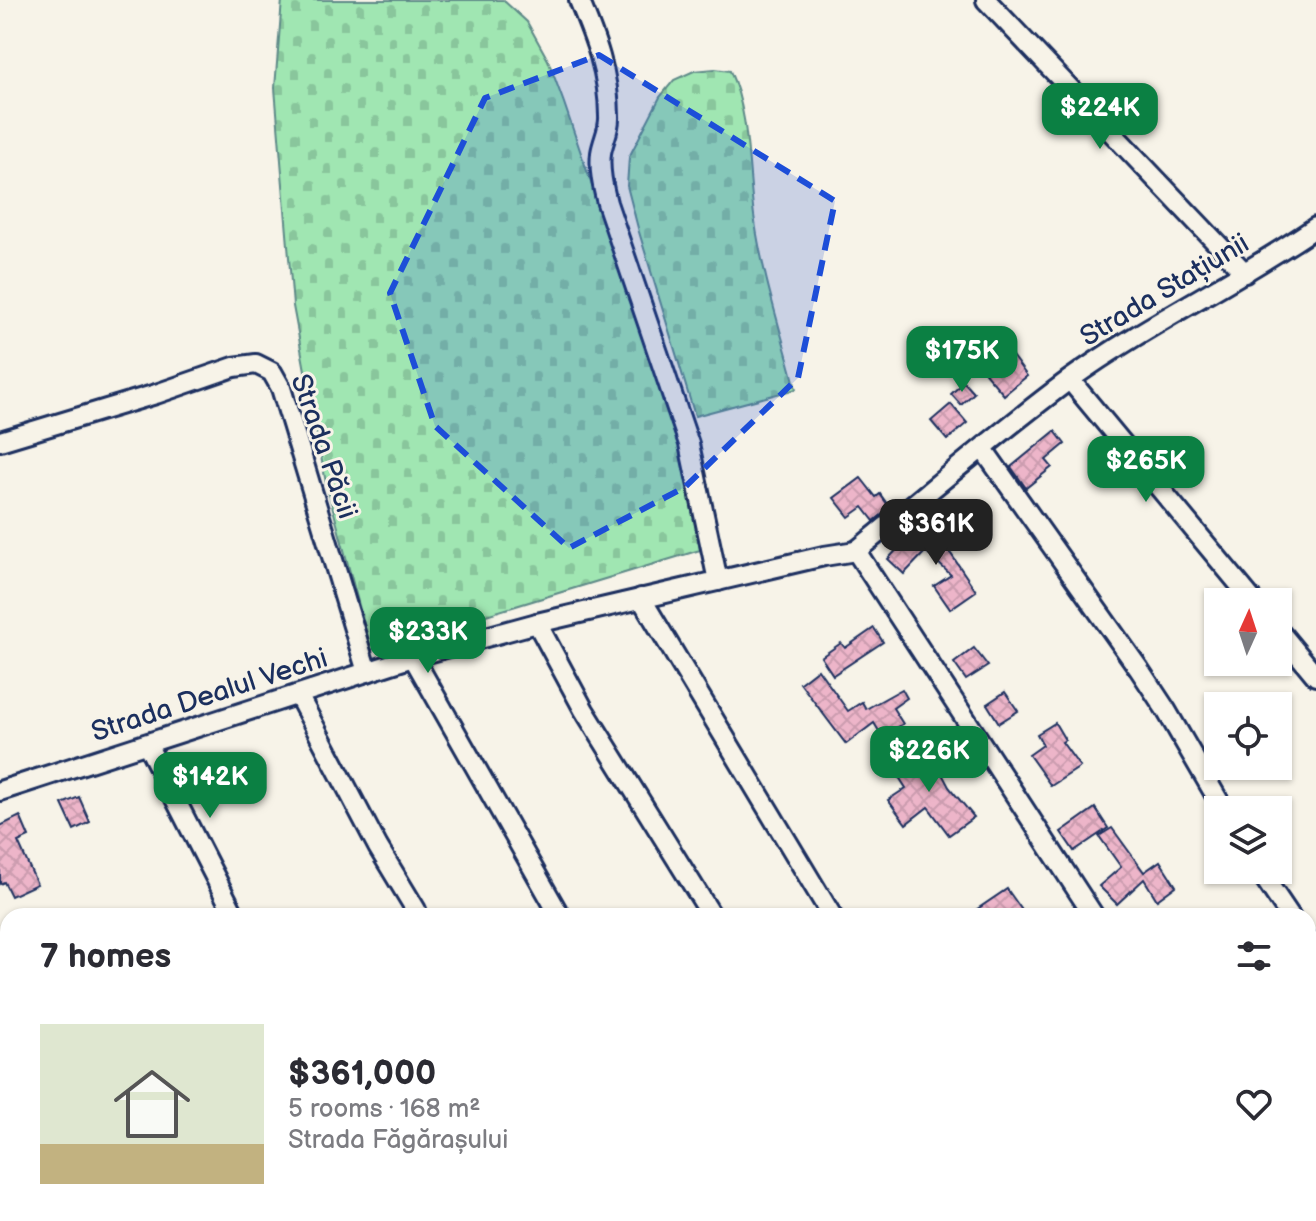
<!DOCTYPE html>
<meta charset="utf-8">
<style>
:root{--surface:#fff;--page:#f7f7f7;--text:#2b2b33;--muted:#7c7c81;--accent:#0b8043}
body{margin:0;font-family:"Balsamiq Sans",sans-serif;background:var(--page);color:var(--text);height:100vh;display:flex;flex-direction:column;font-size:30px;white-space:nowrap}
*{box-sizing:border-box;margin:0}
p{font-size:26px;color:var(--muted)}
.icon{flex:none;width:44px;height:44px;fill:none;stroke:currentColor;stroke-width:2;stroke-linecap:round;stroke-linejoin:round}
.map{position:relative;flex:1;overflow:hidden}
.details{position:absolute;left:0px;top:908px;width:1316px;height:314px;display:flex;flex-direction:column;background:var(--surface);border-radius:24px 24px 0 0;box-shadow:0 2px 6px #0004}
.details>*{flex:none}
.needle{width:52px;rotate:3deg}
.fabs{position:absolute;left:1204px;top:588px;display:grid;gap:16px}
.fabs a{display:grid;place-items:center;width:88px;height:88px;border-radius:0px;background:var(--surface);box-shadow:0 2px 6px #0004;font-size:40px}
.price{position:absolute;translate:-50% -68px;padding:0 18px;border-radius:16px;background:var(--accent);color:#fff;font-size:26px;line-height:52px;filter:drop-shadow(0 2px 4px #0008)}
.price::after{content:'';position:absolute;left:50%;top:48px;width:24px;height:18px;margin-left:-12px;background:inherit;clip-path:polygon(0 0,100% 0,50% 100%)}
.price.on{background:#222;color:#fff}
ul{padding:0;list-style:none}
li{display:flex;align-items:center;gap:24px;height:200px;padding:0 40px}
li span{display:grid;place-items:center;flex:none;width:224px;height:160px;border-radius:0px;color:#555}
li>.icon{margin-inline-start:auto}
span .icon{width:96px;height:96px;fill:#fffc;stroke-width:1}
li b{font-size:34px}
h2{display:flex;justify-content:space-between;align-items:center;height:96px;padding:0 40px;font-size:34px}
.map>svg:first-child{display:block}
</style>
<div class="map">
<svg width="1316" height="1221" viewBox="0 0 1316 1221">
<defs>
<pattern id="cemetery-stones" width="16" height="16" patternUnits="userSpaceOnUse" patternTransform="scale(2)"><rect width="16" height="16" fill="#a0e6b2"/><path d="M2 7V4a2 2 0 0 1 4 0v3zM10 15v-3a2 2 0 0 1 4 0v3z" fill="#89c69c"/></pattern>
<pattern id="building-cross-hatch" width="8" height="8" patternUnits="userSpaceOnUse" patternTransform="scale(2)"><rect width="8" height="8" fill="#edb5c9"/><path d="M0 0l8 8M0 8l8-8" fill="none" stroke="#cb9caf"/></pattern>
</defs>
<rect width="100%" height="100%" fill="#f7f3e8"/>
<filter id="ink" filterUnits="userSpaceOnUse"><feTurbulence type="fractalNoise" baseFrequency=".0125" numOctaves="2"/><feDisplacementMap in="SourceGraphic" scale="16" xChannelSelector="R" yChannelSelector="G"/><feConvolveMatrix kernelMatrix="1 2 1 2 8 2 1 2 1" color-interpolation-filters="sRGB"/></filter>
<g filter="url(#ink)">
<g fill="url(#cemetery-stones)" stroke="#5e8a88" stroke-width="2">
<path d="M282,0H503L527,22L548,60L564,103L666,404L682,457L700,550L371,650L326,483L293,306L275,88Z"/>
<path d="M715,69L730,71C751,117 747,172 755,222C763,277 782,334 796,389L695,416L639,232L627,186L629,157L660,97L674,80L694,71Z"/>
</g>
<g fill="url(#building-cross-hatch)" stroke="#1b2f5e" stroke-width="2">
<path d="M1010,353L1027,376L1004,395L985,373Z"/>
<path d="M964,382L974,393L961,405L951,394Z"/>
<path d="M951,404L967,423L947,440L931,421Z"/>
<path d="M1055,431L1065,444L1046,460L1052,467L1026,488L1011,467Z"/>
<path d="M861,478L876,497L880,494L890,508L874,521L863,507L849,517L834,498Z"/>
<path d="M933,530L949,546L947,548L976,591L950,609L934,586L951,575L920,546L926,551L904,574L888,559L910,536L919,545Z"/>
<path d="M874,628L883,642L833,675L821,657L841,643L845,648Z"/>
<path d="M974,648L988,666L966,680L954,663Z"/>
<path d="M818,669L848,711L862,702L866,709L902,689L907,698L893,708L903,724L882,736L874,723L846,744L800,683Z"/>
<path d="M1005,692L1018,711L999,723L987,704Z"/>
<path d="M1055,723L1065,740L1062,742L1080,767L1051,786L1029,755L1043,745L1037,734Z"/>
<path d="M929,749L949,787L974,817L949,835L928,807L906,824L888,800L906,788L895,771Z"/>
<path d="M79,797L90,822L74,830L62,804Z"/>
<path d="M1095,808L1108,828L1074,851L1061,832Z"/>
<path d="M20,816L29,837L18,842L37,884L11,896L4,882L0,884V826Z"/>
<path d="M1112,828L1144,872L1160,861L1176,886L1157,900L1144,879L1117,904L1099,886L1121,867L1099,836Z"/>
<path d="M1007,889L1026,916H967Z"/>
</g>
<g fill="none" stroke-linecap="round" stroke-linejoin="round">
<defs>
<g id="street">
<path d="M579,0C595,38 609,74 609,116C610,129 603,140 601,153C599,170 603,187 607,203L689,444L718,581"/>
<path d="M986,0L1245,273"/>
<path d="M1070,380L1254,602"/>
<path d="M0,441L156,394L234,367L256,364L272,372L281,388L367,672"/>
<path d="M983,449L1139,669L1166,710L1224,810"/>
<path d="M856,551C927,494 996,434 1069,380C1148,323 1236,282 1316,227"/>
<path d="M856,551L1094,916"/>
<path d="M641,598L832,916"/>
<path d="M537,623L584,710L712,916"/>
<path d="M1278,630L1316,676"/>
<path d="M413,657L560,916"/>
<path d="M298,695L378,847L416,910"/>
<path d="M147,744L235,916"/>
<path d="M0,791L413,657L537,623L824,556L856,551"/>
<path d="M1259,870L1290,916"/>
<path d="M1308,940L1316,950"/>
<path d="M0,1156L8,1152"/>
<path d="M1308,1198L1316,1189"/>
<path d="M400,1214L405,1221"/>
<path d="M729,1214L733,1221"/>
<path d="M1295,1214L1300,1221"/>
<path d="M809,1221L819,1214"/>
</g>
</defs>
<use href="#street" stroke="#1b2f5e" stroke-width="24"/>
<use href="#street" stroke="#f7f3e8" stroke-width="18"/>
</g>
</g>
<path fill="#1d4ed8" fill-opacity="0.2" stroke="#1d4ed8" stroke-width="6" stroke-dasharray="16 10" stroke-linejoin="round" d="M599,55L835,201L798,378L685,487L569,548L435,426L390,293L485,98Z"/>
<g text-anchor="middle" stroke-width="6" stroke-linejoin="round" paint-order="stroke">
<g font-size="28" fill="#1b2f5e" stroke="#f7f3e8">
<text transform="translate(1164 289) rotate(-31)" y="10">Strada Stațiunii</text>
<text transform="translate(325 446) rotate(71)" y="10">Strada Păcii</text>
<text transform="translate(209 694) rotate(-18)" y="10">Strada Dealul Vechi</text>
</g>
</g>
</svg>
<div class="fabs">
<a><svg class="needle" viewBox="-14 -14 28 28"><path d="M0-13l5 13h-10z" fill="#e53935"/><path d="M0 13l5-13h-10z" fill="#7c7c81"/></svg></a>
<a><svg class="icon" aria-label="locate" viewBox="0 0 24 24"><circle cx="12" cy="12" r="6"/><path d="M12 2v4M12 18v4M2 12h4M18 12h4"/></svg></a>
<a><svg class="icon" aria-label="layers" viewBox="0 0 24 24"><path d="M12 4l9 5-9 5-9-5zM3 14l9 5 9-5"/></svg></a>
</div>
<b class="price" style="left:1100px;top:151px">$224K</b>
<b class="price" style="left:962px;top:394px">$175K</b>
<b class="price" style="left:1146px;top:504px">$265K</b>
<b class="price on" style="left:936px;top:567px">$361K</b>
<b class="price" style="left:428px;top:675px">$233K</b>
<b class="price" style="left:929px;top:794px">$226K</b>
<b class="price" style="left:210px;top:820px">$142K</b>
<section class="details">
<h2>7 homes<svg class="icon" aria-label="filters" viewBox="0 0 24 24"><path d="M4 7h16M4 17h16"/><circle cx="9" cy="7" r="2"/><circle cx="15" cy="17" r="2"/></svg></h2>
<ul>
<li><span style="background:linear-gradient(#dfe7d0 75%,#c2b280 0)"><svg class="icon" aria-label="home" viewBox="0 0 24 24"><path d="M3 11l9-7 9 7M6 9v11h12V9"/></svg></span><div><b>$361,000</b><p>5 rooms · 168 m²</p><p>Strada Făgărașului</p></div><svg class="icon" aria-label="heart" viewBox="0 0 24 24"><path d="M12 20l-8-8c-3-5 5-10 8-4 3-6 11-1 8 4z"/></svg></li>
</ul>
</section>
</div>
